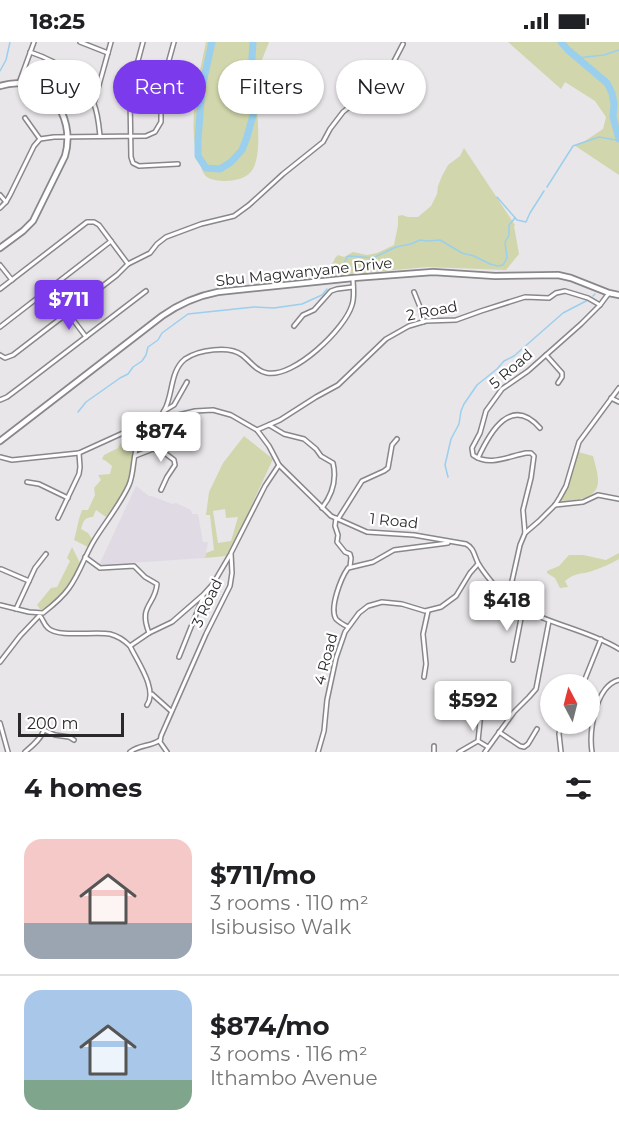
<!DOCTYPE html>
<meta charset="utf-8">
<style>
:root{--surface:#fff;--page:#f2f2f2;--text:#202124;--muted:#757577;--line:#e0e0e0;--accent:#7c3aed}
body{margin:0;font-family:Montserrat,sans-serif;background:var(--page);color:var(--text);height:100vh;display:flex;flex-direction:column;font-size:22px;white-space:nowrap}
*{box-sizing:border-box;margin:0}
p{font-size:20px;color:var(--muted)}
.icon{flex:none;width:33px;height:33px;fill:none;stroke:currentColor;stroke-width:2;stroke-linecap:round;stroke-linejoin:round}
.map{position:relative;height:710px;overflow:hidden}
.panel{display:flex;flex-direction:column;background:var(--surface);flex:1}
.panel>*{flex:none}
.banner{position:absolute;left:18px;top:18px;width:584px;height:54px;display:flex;gap:12px}
.needle{width:39px;rotate:353deg}
.tools{position:absolute;left:540px;top:632px;display:grid;gap:12px}
.tools a{display:grid;place-items:center;width:60px;height:60px;border-radius:50%;background:var(--surface);box-shadow:0 2px 4px #0004;font-size:30px}
.scale{position:absolute;left:18px;bottom:15px;width:106px;box-sizing:border-box;padding-left:6px;border:3px solid #2a292a;border-top:0;font-size:16px;line-height:21px;white-space:nowrap;color:#2a292a;-webkit-text-stroke:4px #fff;paint-order:stroke}
.price{position:absolute;translate:-50% -51px;padding:0 14px;border-radius:6px;background:#fff;color:#222;font-size:20px;line-height:39px;filter:drop-shadow(0 2px 3px #0008)}
.price::after{content:'';position:absolute;left:50%;top:36px;width:18px;height:14px;margin-left:-9px;background:inherit;clip-path:polygon(0 0,100% 0,50% 100%)}
.price.active{background:var(--accent);color:#fff}
ul{padding:0;list-style:none}
li{display:flex;align-items:center;gap:18px;height:150px;padding:0 24px}
li+li{border-top:2px solid var(--line)}
li span{display:grid;place-items:center;flex:none;width:168px;height:120px;border-radius:18px;color:#555}
li>.icon{margin-inline-start:auto}
span .icon{width:72px;height:72px;fill:#fffc;stroke-width:1}
li b{font-size:26px}
h2{display:flex;justify-content:space-between;align-items:center;height:72px;padding:0 24px;font-size:26px}
.tag{padding:0 21px;border-radius:27px;background:var(--surface);box-shadow:0 2px 4px #0004;font-size:21px;line-height:54px}
.tag.active{background:var(--accent);color:#fff}
.status{display:flex;justify-content:space-between;align-items:center;height:42px;padding:0 30px;background:var(--surface);direction:ltr}
.status svg{height:16px;fill:currentColor}
.map>svg:first-child{display:block}
</style>
<div class="status"><b>18:25</b><svg viewBox="0 0 49 12"><path d="M0 12V9h3v3zM5 12V6h3v6zM10 12V3h3v9zM15 12V0h3v12zM26 1h20v11H26zM47 4h2v5h-2z"/></svg></div>
<div class="map">
<svg width="619" height="710" viewBox="0 0 619 710">
<rect width="100%" height="100%" fill="#e9e6ea"/>
<path fill="#e0dae5" d="M136,444L149,454H152L172,462L176,461L191,468L192,472H198L203,500H208L205,516L99,523Z"/>
<g fill="#d2d6ac" fill-rule="evenodd">
<path d="M206,0H269C265,11 259,23 257,35C254,61 264,106 253,127C248,136 235,139 225,139C220,139 211,138 207,135C203,132 202,127 200,123C186,85 198,38 206,0Z"/>
<path d="M508,0H619V133L574,103L585,99L603,87L606,75L595,59L565,40L561,47Z"/>
<path d="M464,106L515,183L514,184L519,212L506,228L427,225L331,234L328,232L326,227L333,221L335,216L338,213L344,215L353,210L367,213L377,211L394,203L398,183V174L402,173L408,175H418L431,164L437,152L438,144L442,134L448,123L460,114Z"/>
<path d="M141,392C132,406 134,417 131,433C127,448 115,462 106,475L96,468L93,475C84,475 83,480 81,487L88,491L92,497L88,505L74,498C77,488 78,478 82,468H88L95,453L94,446L101,438L98,433L110,432L112,424L106,419L102,417L104,413L118,406L123,397Z"/>
<path d="M244,394L273,417L230,510L226,514L205,516L206,511L214,508L210,473H206L209,450L223,421ZM225,467L226,476L238,475L231,499L218,501L213,469Z"/>
<path d="M578,410L593,414C595,422 598,431 598,438C599,458 574,458 560,459L568,445Z"/>
<path d="M72,505L80,521C71,540 61,555 43,568L40,567L37,563L51,546L57,545L70,519L67,516Z"/>
<path d="M619,511V517C611,522 601,526 592,529C580,533 576,530 565,539L568,545L560,546L555,536L547,531V529L559,524L569,513H583L606,518Z"/>
</g>
<g fill="none" stroke-linecap="round" stroke-linejoin="round">
<g stroke="#9acfed" stroke-width="1.5">
<path d="M577,16L604,13L619,8"/>
<path d="M0,29L6,18L10,0"/>
<path d="M547,145L573,104L599,95L616,98L619,97"/>
<path d="M497,155L517,178L526,180L530,171L544,149"/>
<path d="M337,232L343,224L347,215L350,214L373,216L396,205L411,202L420,198L428,199L440,198L462,211L474,214L490,222L498,224L503,223L507,216L505,200L509,193V183L515,176"/>
<path d="M593,254L595,252"/>
<path d="M78,370L86,360L120,336L128,332L133,325L142,319L146,313L148,305L158,298L162,291L188,272L254,265L274,266L302,262L322,253L327,247"/>
<path d="M448,435L445,423L451,397L459,382L461,369L464,362L477,343L497,327L504,319L514,314L563,271L588,258"/>
</g>
<g stroke="#9acfed" stroke-width="7">
<path d="M212,0L202,46L198,98V114L206,126L220,127L231,120L242,108L247,95L253,73L251,31L253,0"/>
<path d="M561,0L568,8L607,41L612,51L614,62L613,75L619,97"/>
</g>
<defs>
<g id="minor">
<path d="M80,0L108,11"/>
<path d="M143,0L132,41L130,55L131,115L133,121L139,124L178,122"/>
<path d="M30,10C57,19 83,35 94,62C98,72 99,84 100,94"/>
<path d="M19,41L34,0"/>
<path d="M94,61L111,0"/>
<path d="M25,76L40,97"/>
<path d="M0,153L6,160"/>
<path d="M0,166L6,160L10,153L34,104L40,97L54,95L146,94L155,90L161,80V47L174,0"/>
<path d="M0,223L12,238"/>
<path d="M0,247L87,180H94L99,183L128,222"/>
<path d="M414,250L420,265L423,280"/>
<path d="M68,271L86,295"/>
<path d="M294,284L303,273L314,268L331,249L337,247L353,245"/>
<path d="M0,285L111,199"/>
<path d="M0,313L5,316L13,313L117,233L128,222L150,211L157,202L166,195L201,182L234,174L249,163L283,132L323,100L330,87L343,70L363,54L389,29L403,2"/>
<path d="M546,313L562,331V335L558,341"/>
<path d="M611,356L619,360"/>
<path d="M0,358L7,355L23,343L146,249"/>
<path d="M164,369L174,363L187,340"/>
<path d="M269,383L284,392L304,397L316,407L321,414L333,421C337,438 332,453 322,466"/>
<path d="M257,388L280,378L316,355L338,343L386,297L409,284L426,279L456,278L481,269L525,255L549,256L556,251L565,249L588,256L600,263"/>
<path d="M135,414L153,407L166,412L174,418L175,423L167,435L161,448"/>
<path d="M0,415L12,418L79,411L145,381L195,369L213,368L231,373L257,388L269,404L279,423L331,474L367,490L414,493L466,502C474,506 474,513 478,521C483,530 500,551 508,557C541,582 585,586 619,607"/>
<path d="M478,416C490,390 511,353 540,386"/>
<path d="M27,440L39,442L68,456"/>
<path d="M555,463L583,460L598,453L619,457"/>
<path d="M58,476L79,432L80,425L79,411"/>
<path d="M336,476L335,484L338,493L337,500L345,510L350,512L351,516L350,525"/>
<path d="M338,477L362,439L384,429L388,426L392,403L397,397"/>
<path d="M525,491L539,479L555,463L560,455L566,444L579,400L619,346"/>
<path d="M85,515L100,526L134,524L145,535L157,542C155,564 138,563 149,591"/>
<path d="M1,527L29,539"/>
<path d="M506,556L512,539L520,503L525,491L523,468L531,436L534,414L531,411H526C509,414 489,425 473,413L472,406L480,391L486,369L502,347L528,329L581,282L600,263L609,251"/>
<path d="M0,563L29,570L43,571C52,564 62,556 69,546C80,531 85,513 95,497C105,481 121,461 129,443C135,429 132,413 139,399C145,387 159,380 165,367C173,352 170,329 185,317C198,308 229,303 242,313C250,319 256,329 267,331C294,336 345,287 352,263C355,254 353,244 353,236"/>
<path d="M16,567L35,526L46,512"/>
<path d="M40,574C43,577 44,583 48,586C58,596 95,589 110,592C118,594 124,598 130,604C137,619 158,648 147,663"/>
<path d="M348,585C344,583 339,580 336,577C329,566 341,536 348,526L373,520L394,508L448,501"/>
<path d="M130,604L149,591L172,580L203,553L213,542L230,513"/>
<path d="M179,615L203,555"/>
<path d="M513,618L523,566"/>
<path d="M0,620L20,594L39,574"/>
<path d="M424,635L426,622L423,592L428,569"/>
<path d="M583,642L601,597"/>
<path d="M152,652L171,669"/>
<path d="M0,681L8,710"/>
<path d="M499,690L520,704L524,705L528,702L537,687"/>
<path d="M478,699L481,670"/>
<path d="M434,704V710"/>
<path d="M25,710C32,704 41,697 44,688L55,693L69,695L74,698"/>
<path d="M130,710C140,702 150,705 160,698"/>
<path d="M167,710L160,700L161,694L206,592L230,544L232,531L231,511L265,444L279,423"/>
<path d="M318,710L324,689L327,658L336,616L345,590L359,571L368,564L382,560L402,562L425,569L441,565L456,554L470,531L478,522"/>
<path d="M459,710L478,699L488,705"/>
<path d="M485,710L514,670L529,655L536,647L549,579"/>
<path d="M561,710L559,692L561,681"/>
<path d="M592,710C589,690 595,644 619,638"/>
</g>
<path id="tertiary" d="M0,44C44,30 77,72 65,114L33,179L23,189L0,206"/>
<path id="secondary" d="M0,399L162,274C179,262 197,254 218,250L353,236L433,230L495,234L558,233L571,236L609,251L619,253"/>
</defs>
<use href="#minor" stroke="#89878b" stroke-width="6"/>
<use href="#tertiary" stroke="#89878b" stroke-width="8"/>
<use href="#secondary" stroke="#89878b" stroke-width="8"/>
<use href="#minor" stroke="#fff" stroke-width="3"/>
<use href="#tertiary" stroke="#fff" stroke-width="4.5"/>
<use href="#secondary" stroke="#fff" stroke-width="4.5"/>
</g>
<g text-anchor="middle" stroke-width="4.5" stroke-linejoin="round" paint-order="stroke">
<g font-size="15" fill="#2a292a" stroke="#fff">
<text transform="translate(304 230) rotate(-6)" y="5">Sbu Magwanyane Drive</text>
<text transform="translate(432 269) rotate(-11)" y="5">2 Road</text>
<text transform="translate(511 327) rotate(-41)" y="5">5 Road</text>
<text transform="translate(394 479) rotate(6)" y="5">1 Road</text>
<text transform="translate(207 561) rotate(-65)" y="5">3 Road</text>
<text transform="translate(326 617) rotate(-75)" y="5">4 Road</text>
</g>
</g>
</svg>
<div class="tools">
<a><svg class="needle" viewBox="-14 -14 28 28"><path d="M0-13l5 13h-10z" fill="#e53935"/><path d="M0 13l5-13h-10z" fill="#757577"/></svg></a>
</div>
<div class="scale">200 m</div>
<b class="price active" style="left:69px;top:289px">$711</b>
<b class="price" style="left:161px;top:421px">$874</b>
<b class="price" style="left:507px;top:590px">$418</b>
<b class="price" style="left:473px;top:690px">$592</b>
<div class="banner">
<a class="tag">Buy</a>
<a class="tag active">Rent</a>
<a class="tag">Filters</a>
<a class="tag">New</a>
</div>
</div>
<section class="panel">
<h2>4 homes<svg class="icon" aria-label="filters" viewBox="0 0 24 24"><path d="M4 7h16M4 17h16"/><circle cx="9" cy="7" r="2"/><circle cx="15" cy="17" r="2"/></svg></h2>
<ul>
<li><span style="background:linear-gradient(#f6c9c9 70%,#9aa5b1 0)"><svg class="icon" aria-label="home" viewBox="0 0 24 24"><path d="M3 11l9-7 9 7M6 9v11h12V9"/></svg></span><div><b>$711/mo</b><p>3 rooms · 110 m²</p><p>Isibusiso Walk</p></div></li>
<li><span style="background:linear-gradient(#a9c7e8 75%,#7fa58c 0)"><svg class="icon" aria-label="home" viewBox="0 0 24 24"><path d="M3 11l9-7 9 7M6 9v11h12V9"/></svg></span><div><b>$874/mo</b><p>3 rooms · 116 m²</p><p>Ithambo Avenue</p></div></li>
</ul>
</section>
